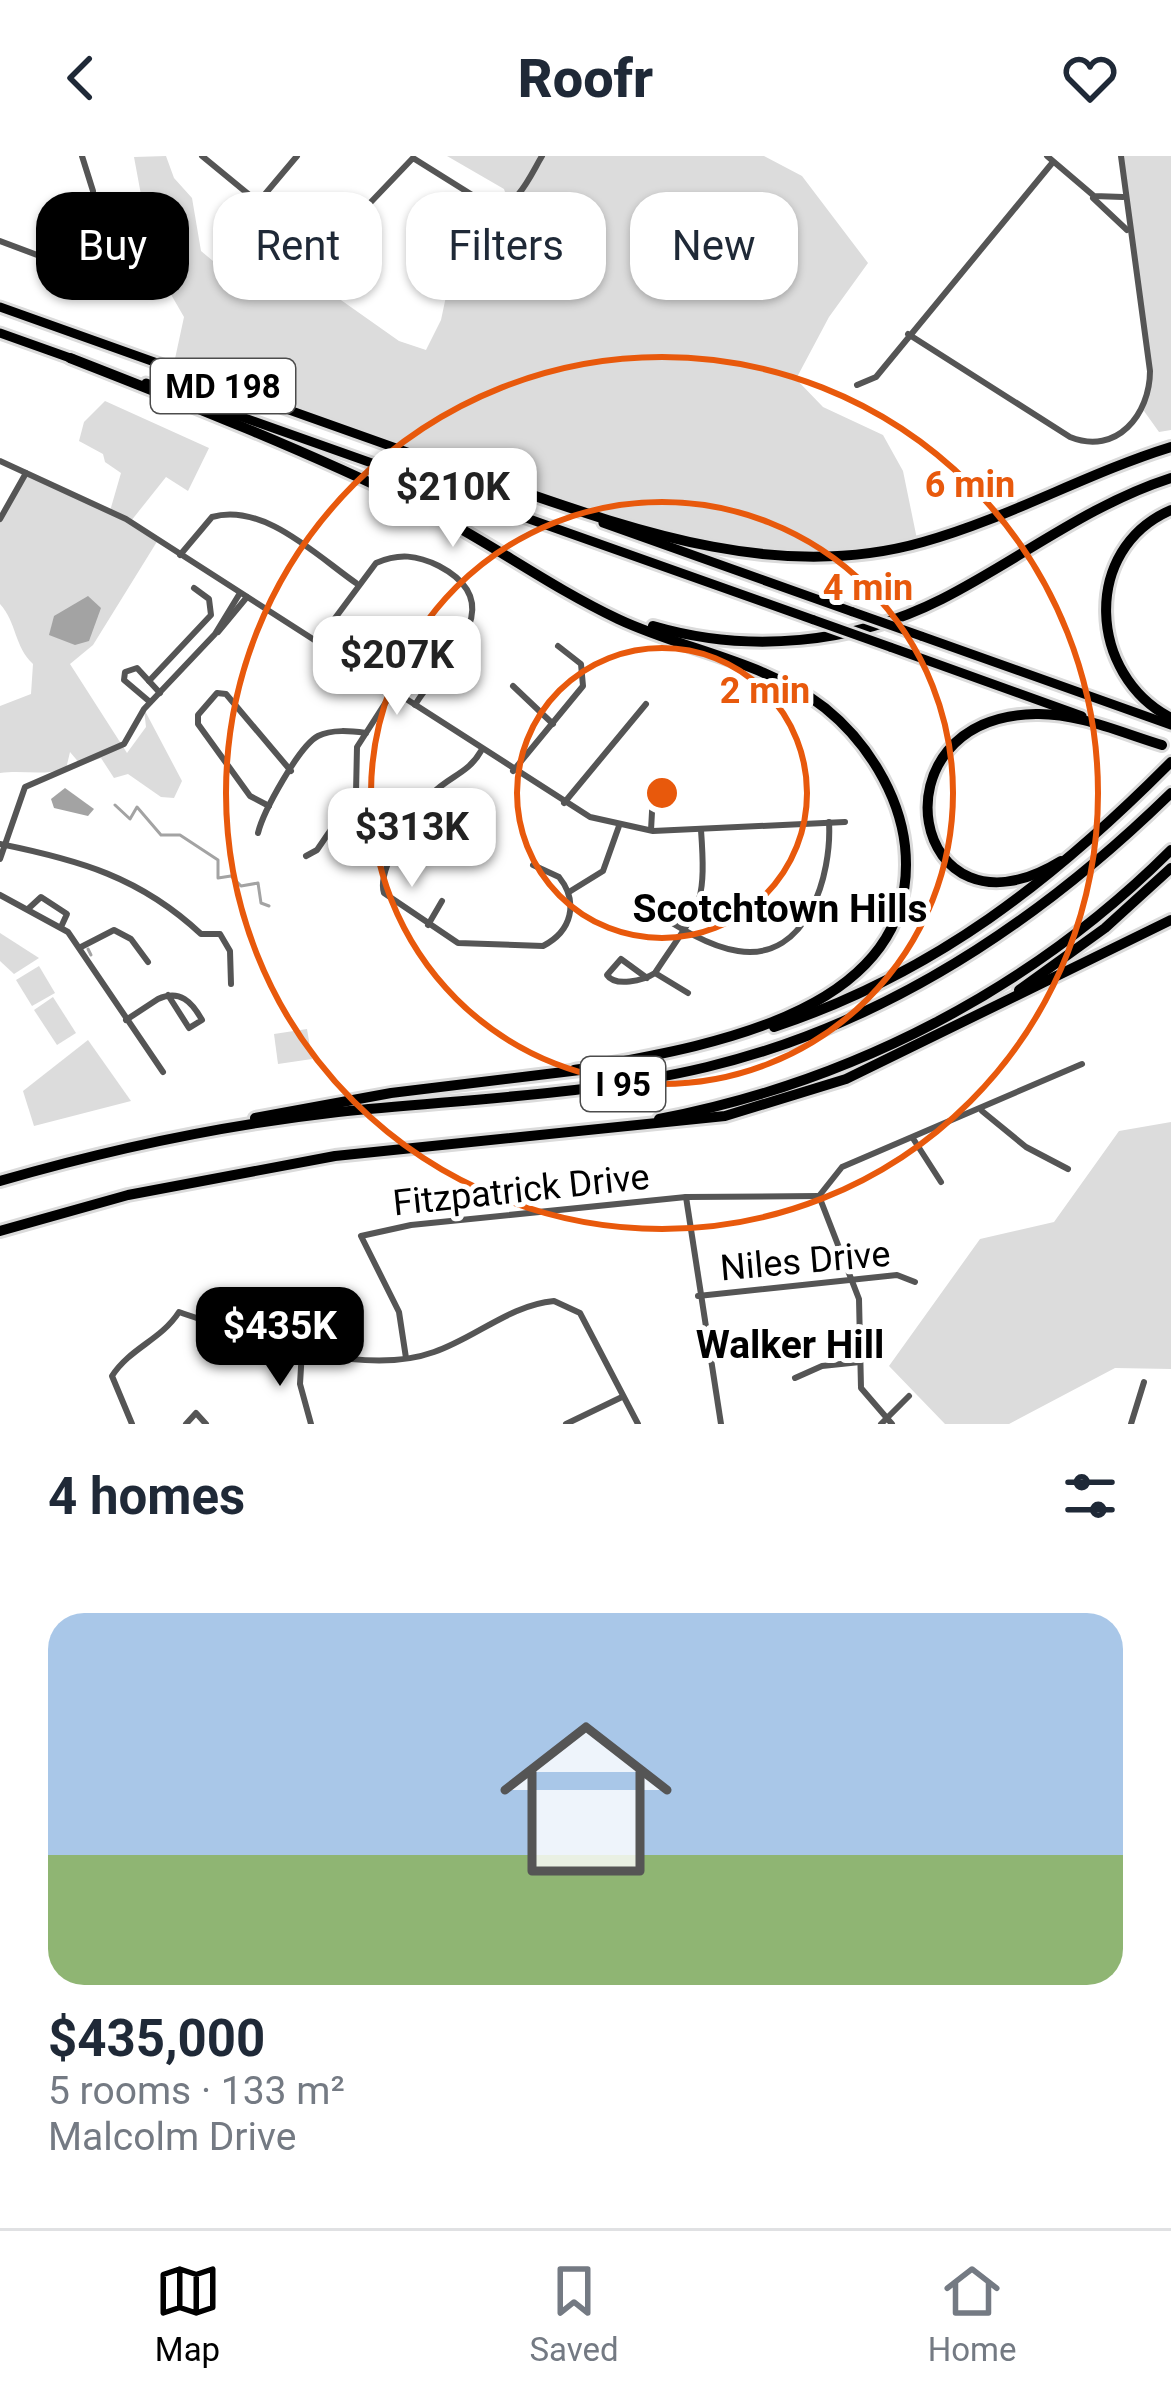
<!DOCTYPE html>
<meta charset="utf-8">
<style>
:root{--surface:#fff;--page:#f2f2f3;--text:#1f2937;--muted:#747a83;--line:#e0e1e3;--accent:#000}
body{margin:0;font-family:Roboto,sans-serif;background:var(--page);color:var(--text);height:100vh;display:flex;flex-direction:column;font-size:45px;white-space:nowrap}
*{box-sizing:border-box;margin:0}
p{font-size:39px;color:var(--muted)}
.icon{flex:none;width:66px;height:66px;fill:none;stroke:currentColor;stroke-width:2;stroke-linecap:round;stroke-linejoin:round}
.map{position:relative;height:1268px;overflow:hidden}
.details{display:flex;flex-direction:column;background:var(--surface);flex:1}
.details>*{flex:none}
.banner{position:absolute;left:36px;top:36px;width:1101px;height:108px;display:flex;gap:24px}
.price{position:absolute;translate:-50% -102px;padding:0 27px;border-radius:24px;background:#fff;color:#222;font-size:39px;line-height:78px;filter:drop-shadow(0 3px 6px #0008)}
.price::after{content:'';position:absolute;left:50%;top:72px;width:36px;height:27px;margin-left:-18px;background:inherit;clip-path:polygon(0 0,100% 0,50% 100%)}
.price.selected{background:var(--accent);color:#fff}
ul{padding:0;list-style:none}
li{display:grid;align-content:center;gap:24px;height:636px;padding:0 48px}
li+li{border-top:3px solid var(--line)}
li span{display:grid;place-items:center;height:372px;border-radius:36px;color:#555}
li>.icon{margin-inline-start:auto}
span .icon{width:216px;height:216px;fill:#fffc;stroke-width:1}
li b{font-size:51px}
h2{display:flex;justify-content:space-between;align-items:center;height:144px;padding:0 48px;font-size:51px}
.tag{padding:0 42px;border-radius:36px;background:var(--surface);box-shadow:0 3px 9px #0004;font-size:42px;line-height:108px}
.tag.selected{background:var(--accent);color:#fff}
header{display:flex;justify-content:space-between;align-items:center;height:156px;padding:0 48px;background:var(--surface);font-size:54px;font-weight:800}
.tab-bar{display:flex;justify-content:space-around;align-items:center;height:168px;border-top:3px solid var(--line);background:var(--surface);font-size:33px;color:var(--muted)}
.tab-bar a{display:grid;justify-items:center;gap:6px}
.tab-bar .selected{color:var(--accent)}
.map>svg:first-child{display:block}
</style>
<header><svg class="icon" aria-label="back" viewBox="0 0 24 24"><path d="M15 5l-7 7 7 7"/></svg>Roofr<svg class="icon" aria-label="heart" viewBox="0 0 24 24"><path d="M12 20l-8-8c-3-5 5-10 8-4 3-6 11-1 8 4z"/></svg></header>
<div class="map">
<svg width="1171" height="1268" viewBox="0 0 1171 1268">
<rect width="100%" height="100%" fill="#fff"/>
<g fill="#dcdcdc">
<path d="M166,0L174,22L192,42L201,95L219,110L239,100L253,82L399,185L426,194L441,164L449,126L493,101L518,76L504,33L447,0H764L802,20L868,107L829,161L796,223L823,251L883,279L903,315L918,388L796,402L663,378L173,212L184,161L154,109L134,1Z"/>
<path d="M1121,0H1171V274L1159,276L1144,255L1150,215Z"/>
<path d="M105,245L209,292L188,335L166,321L131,365L158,384L93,489L70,508L127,597L146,571L144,553L182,625L174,642L161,641L128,618L114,622L101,602L81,609L70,596L66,613C42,620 24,614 0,617V550L31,538L33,508C14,490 17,467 0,448V363L26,317L110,355L121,317L105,306L103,298L79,285L84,266Z"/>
<path d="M0,777L39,802L14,818L0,805Z"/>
<path d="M39,810L55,837L32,850L16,824Z"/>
<path d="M53,841L76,877L57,889L34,854Z"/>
<path d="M307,873L312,903L278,908L274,878Z"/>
<path d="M88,884L131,945L34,970L23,935Z"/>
<path d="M1171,966V1213L1115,1212L1009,1268H945L889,1210L980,1083L1054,1066L1119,975Z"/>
</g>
<g fill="#a3a3a3">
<path d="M88,440L101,452L89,485L75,489L49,479L54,460Z"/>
<path d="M65,632L94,653L88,660L54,652L51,643Z"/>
</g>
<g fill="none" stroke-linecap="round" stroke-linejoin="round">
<g stroke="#a3a3a3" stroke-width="3">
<path d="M115,649L130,663L137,651L161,679H180L218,704V722L231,720L241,730L258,727L261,747L269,750"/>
<path d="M88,793L91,799"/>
</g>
<defs>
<g id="major">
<path d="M0,151L424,302"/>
<path d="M0,177L73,203"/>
<path d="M146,227L814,464"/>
<path d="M603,367L853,456"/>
<path d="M921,480L1171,569"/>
<path d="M890,491L1082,560"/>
</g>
<g id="highway">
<path d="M70,202C188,248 307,295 421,351C488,385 550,431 618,463C686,495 765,505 825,552C866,585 899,637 905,690C923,860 697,892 574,914"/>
<path d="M417,300C579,351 752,435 923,386C1009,362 1087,317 1171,291"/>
<path d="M1171,354C1081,393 1088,519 1171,562"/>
<path d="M653,470C749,498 853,488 942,443C1019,404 1087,349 1171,322"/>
<path d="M1061,705C910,797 868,560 1036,558C1078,557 1122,577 1162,589"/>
<path d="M1019,834L1105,772L1171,712"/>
<path d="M774,871C934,818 1054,724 1171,606"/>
<path d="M255,962L391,937L580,914"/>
<path d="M659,963C852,926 1032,833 1171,694"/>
<path d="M0,1025C110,993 224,969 338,956C461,943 586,940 707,911C887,868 1040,765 1171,637"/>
<path d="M0,1075L128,1039L335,1000L725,960L846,923L1171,764"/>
</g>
</defs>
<use href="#major" stroke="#dbdbdb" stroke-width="15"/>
<use href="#highway" stroke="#dbdbdb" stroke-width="16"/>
<g stroke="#555" stroke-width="6">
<path d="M82,0L93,35L97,122"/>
<path d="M202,0L258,46"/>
<path d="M1047,0L1094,40L1123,41"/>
<path d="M1093,42L1127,74"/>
<path d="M0,85L109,126L145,132"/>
<path d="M217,95L297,0"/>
<path d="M334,102L370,47L413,2L493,52C518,51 530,20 542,0"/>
<path d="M908,178L1070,281C1117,300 1150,258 1150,215L1121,0"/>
<path d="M857,229L876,221L1053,6"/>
<path d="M0,305L126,363L590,661L653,675L845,666"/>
<path d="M0,363L26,317"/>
<path d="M180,399L212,361C263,346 317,400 356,427"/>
<path d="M218,476L247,441"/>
<path d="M318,485L376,407C399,397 417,399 439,410C515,450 441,505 415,549"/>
<path d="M149,525L211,459L209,443L194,432"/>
<path d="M513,530L553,568"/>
<path d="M150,546L124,524L125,516L137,512L160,537"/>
<path d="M481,595C468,618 449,620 432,638C415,656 376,713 384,737L458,787L543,790C572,775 579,746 559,721L533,709"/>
<path d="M513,615L583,530L581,508L558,490"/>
<path d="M564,647L646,548"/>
<path d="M269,650L250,640L198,568V559L217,537L226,538L291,615"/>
<path d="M651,674L653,638"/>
<path d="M258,677C263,656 299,590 318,580C332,573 351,575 366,577"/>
<path d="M0,688C79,704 140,721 201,778H220L230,795L231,828"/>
<path d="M306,700L317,694L356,637L357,591L393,535"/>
<path d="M0,703L25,631L124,588L144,553L215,478L240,437"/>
<path d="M569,736L603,715L619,670"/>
<path d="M0,739L68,776L163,916"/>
<path d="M636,744C665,762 703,790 738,795C808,806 832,718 829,666"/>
<path d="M28,753L41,741L67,758L61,771"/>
<path d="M428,769L442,745"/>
<path d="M81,791L114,774L131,783L148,806"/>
<path d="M655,817L688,837"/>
<path d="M647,822L621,803L607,819C615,831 643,825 655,817C698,751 707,755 701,674"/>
<path d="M126,864L158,843C180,833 192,846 202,864L189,872L168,839"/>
<path d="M982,955L1026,991L1068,1013"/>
<path d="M914,984L941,1026"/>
<path d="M819,1040L842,1011L1082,908"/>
<path d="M819,1040L859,1143L861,1232L892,1268"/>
<path d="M686,1041L721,1268"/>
<path d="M698,1140L897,1119L915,1126"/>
<path d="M302,1194L300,1228L311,1268"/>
<path d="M406,1202L399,1156L361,1080L411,1069L686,1041L819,1040"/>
<path d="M795,1222L822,1210L860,1206"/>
<path d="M132,1268L112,1220C130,1192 161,1184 179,1156C251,1180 359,1223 434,1196C475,1182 510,1149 554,1145L580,1157L638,1268"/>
<path d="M186,1268L196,1257L206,1268"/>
<path d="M566,1268L622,1241"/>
<path d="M881,1268L909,1240"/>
<path d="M1131,1268L1144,1226"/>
</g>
<use href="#major" stroke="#000" stroke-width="9"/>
<use href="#highway" stroke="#000" stroke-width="10"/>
<defs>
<g id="major-bridge">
<path d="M853,456L921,480"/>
<path d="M814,464L890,491"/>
</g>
</defs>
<use href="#major-bridge" stroke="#dbdbdb" stroke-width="15" stroke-linecap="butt"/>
<use href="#major-bridge" stroke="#000" stroke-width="9"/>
</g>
<g fill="none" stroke="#e8590c" stroke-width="6">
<circle cx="662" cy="637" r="145"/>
<circle cx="662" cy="637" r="291"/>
<circle cx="662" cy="637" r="436"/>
</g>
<g text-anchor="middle" stroke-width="10" stroke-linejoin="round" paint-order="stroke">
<g fill="#fff" stroke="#4c4c4c" stroke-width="3">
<rect x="151" y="203" width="144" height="54" rx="9"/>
<rect x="581" y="901" width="84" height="54" rx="9"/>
</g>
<g font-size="33" font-weight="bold" fill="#000">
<text x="223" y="242">MD 198</text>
<text x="623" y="940">I 95</text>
</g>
<g font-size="36" fill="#000" stroke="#fff">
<text transform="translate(521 1033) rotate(-6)" y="13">Fitzpatrick Drive</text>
<text transform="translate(805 1104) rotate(-5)" y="13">Niles Drive</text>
</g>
<g font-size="39" font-weight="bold" fill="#000" stroke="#fff">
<text x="780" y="766">Scotchtown Hills</text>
<text x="790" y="1202">Walker Hill</text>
</g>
</g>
<circle cx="662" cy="637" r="18" fill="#e8590c" stroke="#fff" stroke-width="6"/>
<g font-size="36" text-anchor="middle" font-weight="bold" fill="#e8590c" stroke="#fff" stroke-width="10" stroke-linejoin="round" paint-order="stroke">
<text x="970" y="341">6 min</text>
<text x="868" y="444">4 min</text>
<text x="765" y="547">2 min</text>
</g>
</svg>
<b class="price" style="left:453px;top:394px">$210K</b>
<b class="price" style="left:397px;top:562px">$207K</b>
<b class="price" style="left:412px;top:734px">$313K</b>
<b class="price selected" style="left:280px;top:1233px">$435K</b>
<div class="banner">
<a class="tag selected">Buy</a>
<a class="tag">Rent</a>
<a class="tag">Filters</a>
<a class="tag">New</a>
</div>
</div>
<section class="details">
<h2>4 homes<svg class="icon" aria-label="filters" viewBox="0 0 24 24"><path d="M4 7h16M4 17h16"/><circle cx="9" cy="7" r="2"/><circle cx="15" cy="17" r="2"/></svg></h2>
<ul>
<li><span style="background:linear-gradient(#a9c7e8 65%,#8fb573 0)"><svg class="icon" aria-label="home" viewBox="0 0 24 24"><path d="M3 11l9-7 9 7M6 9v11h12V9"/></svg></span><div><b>$435,000</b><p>5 rooms · 133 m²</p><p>Malcolm Drive</p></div></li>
</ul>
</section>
<nav class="tab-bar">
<a class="selected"><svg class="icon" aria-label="map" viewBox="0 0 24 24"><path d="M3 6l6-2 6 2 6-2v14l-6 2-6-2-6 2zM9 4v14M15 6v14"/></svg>Map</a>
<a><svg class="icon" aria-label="saved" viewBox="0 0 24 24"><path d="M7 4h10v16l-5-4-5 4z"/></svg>Saved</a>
<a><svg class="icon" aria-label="home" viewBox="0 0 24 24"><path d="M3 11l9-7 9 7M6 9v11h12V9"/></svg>Home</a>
</nav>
